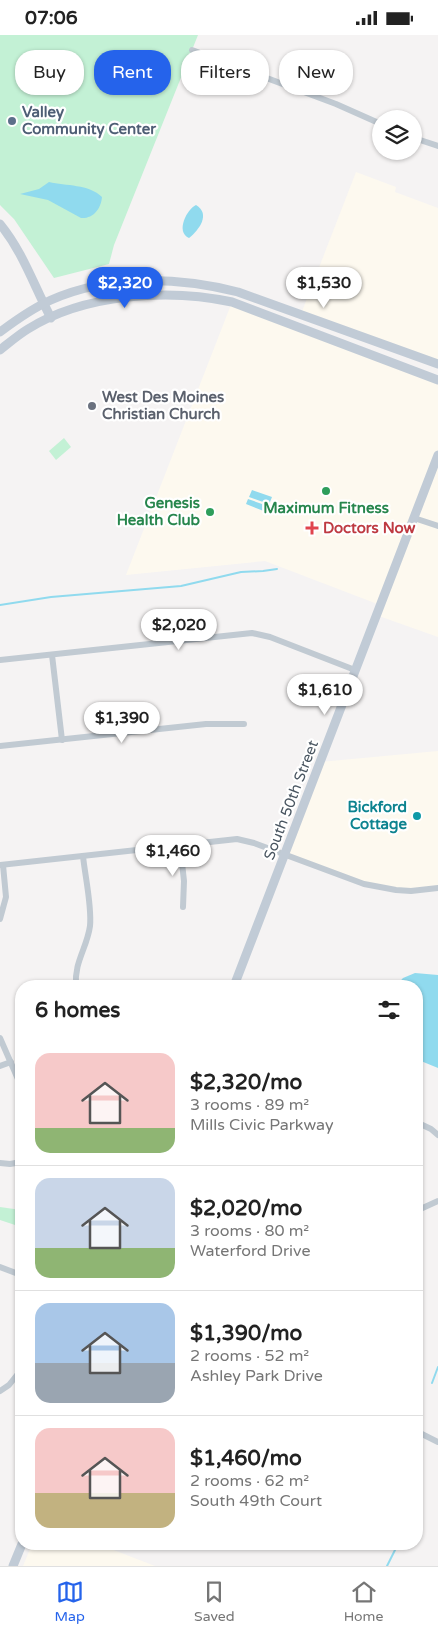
<!DOCTYPE html>
<meta charset="utf-8">
<style>
:root{--surface:#fff;--page:#f2f2f2;--text:#222;--muted:#767676;--line:#e0e0e0;--accent:#2563eb}
body{margin:0;font-family:"Varela Round",sans-serif;background:var(--page);color:var(--text);height:100vh;display:flex;flex-direction:column;font-size:19px;white-space:nowrap}
*{box-sizing:border-box;margin:0}
p{font-size:16px;color:var(--muted)}
.icon{flex:none;width:28px;height:28px;fill:none;stroke:currentColor;stroke-width:2;stroke-linecap:round;stroke-linejoin:round}
.map{position:relative;flex:1;overflow:hidden}
.panel{position:absolute;left:15px;top:945px;width:408px;height:570px;display:flex;flex-direction:column;background:var(--surface);border-radius:20px;box-shadow:0 1px 4px #0004}
.panel>*{flex:none}
.top-card{position:absolute;left:15px;top:15px;width:409px;height:45px;display:flex;gap:10px}
.controls{position:absolute;left:372px;top:75px;display:grid;gap:10px}
.controls a{display:grid;place-items:center;width:50px;height:50px;border-radius:50%;background:var(--surface);box-shadow:0 1px 4px #0004;font-size:25px}
.price{position:absolute;translate:-50% -42px;padding:0 11px;border-radius:18px;background:#fff;color:#222;font-size:16px;line-height:32px;filter:drop-shadow(0 1px 2px #0008)}
.price::after{content:'';position:absolute;left:50%;top:30px;width:15px;height:11px;margin-left:-8px;background:inherit;clip-path:polygon(0 0,100% 0,50% 100%)}
.price.current{background:var(--accent);color:#fff}
ul{padding:0;list-style:none}
li{display:flex;align-items:center;gap:15px;height:125px;padding:0 20px}
li+li{border-top:1px solid var(--line)}
li span{display:grid;place-items:center;flex:none;width:140px;height:100px;border-radius:15px;color:#555}
li>.icon{margin-inline-start:auto}
span .icon{width:60px;height:60px;fill:#fffc;stroke-width:1}
li b{font-size:21px}
h2{display:flex;justify-content:space-between;align-items:center;height:60px;padding:0 20px;font-size:21px}
.pill{padding:0 18px;border-radius:20px;background:var(--surface);box-shadow:0 1px 4px #0004;font-size:18px;line-height:45px}
.pill.current{background:var(--accent);color:#fff}
.status{display:flex;justify-content:space-between;align-items:center;height:35px;padding:0 25px;background:var(--surface);direction:ltr}
.status svg{height:14px;fill:currentColor}
.tabs{display:flex;justify-content:space-around;align-items:center;height:70px;border-top:1px solid var(--line);background:var(--surface);font-size:14px;color:var(--muted)}
.tabs a{display:grid;justify-items:center;gap:2px}
.tabs .current{color:var(--accent)}
.map>svg:first-child{display:block}
</style>
<div class="status"><b>07:06</b><svg viewBox="0 0 49 12"><path d="M0 12V9h3v3zM5 12V6h3v6zM10 12V3h3v9zM15 12V0h3v12zM26 1h20v11H26zM47 4h2v5h-2z"/></svg></div>
<div class="map">
<svg width="438" height="1531" viewBox="0 0 438 1531">
<rect width="100%" height="100%" fill="#f5f3f3"/>
<g fill="#fdf9ef">
<path d="M356,137L396,152L395,157L438,173V329L301,279Z"/>
<path d="M232,267L438,345V602L376,580L380,570L265,526L126,540Z"/>
<path d="M438,716V853H380L284,820L320,727Z"/>
<path d="M32,1509H98L155,1531H23Z"/>
</g>
<g fill="#c3f1d5">
<path d="M0,0H198L114,210L109,229L54,243L14,184L0,170Z"/>
<path d="M64,403L71,412L56,425L49,416Z"/>
<path d="M0,1172L21,1175V1192L0,1185Z"/>
</g>
<g fill="#90daee">
<path d="M49,147C66,151 89,149 102,162C101,174 93,184 81,183L48,165L20,159L39,154Z"/>
<path d="M196,170C211,179 199,195 189,203C175,197 187,174 196,170Z"/>
<path d="M252,455L272,462L266,477L246,469L248,464L262,469L263,467L249,462Z"/>
<path d="M415,938L438,940V1033L416,1024V951H396L403,943Z"/>
</g>
<g fill="none" stroke-linecap="round" stroke-linejoin="round">
<g stroke="#90daee" stroke-width="2">
<path d="M0,570L51,562L181,551L241,537L263,536L277,534"/>
<path d="M432,1348L438,1332"/>
<path d="M416,1475C422,1465 416,1454 419,1443C420,1435 422,1428 422,1419"/>
<path d="M387,1531L398,1509"/>
</g>
<g stroke="#c1cad2" stroke-width="6">
<path d="M192,15L336,69L381,89"/>
<path d="M414,103L438,111"/>
<path d="M414,483L438,491"/>
<path d="M52,620L62,705"/>
<path d="M0,625L252,598L270,602L355,635"/>
<path d="M0,711L206,689H244"/>
<path d="M180,810L184,846L183,872"/>
<path d="M0,830L237,804L254,808L364,849L396,855L411,856L438,853"/>
<path d="M0,884L6,862L3,830"/>
<path d="M76,951C74,927 87,913 90,891C92,871 85,841 83,821"/>
<path d="M0,1003L21,1051"/>
<path d="M0,1031L11,1027"/>
<path d="M416,1087L431,1094L438,1100"/>
<path d="M0,1128L10,1129L21,1127"/>
<path d="M416,1176L438,1166"/>
<path d="M0,1232L21,1240"/>
<path d="M0,1356L9,1350L21,1335"/>
<path d="M416,1396L438,1407"/>
</g>
<g stroke="#c1cbd6" stroke-width="9">
<path d="M0,189C23,217 34,251 51,283"/>
<path d="M0,297C16,285 33,273 51,265C110,239 178,242 238,257L438,329"/>
<path d="M0,315C9,308 18,300 28,294C84,259 168,253 232,267L438,345"/>
<path d="M234,951L438,420"/>
<path d="M13,1531L22,1509"/>
</g>
</g>
<circle fill="#5c6f8a" stroke="#fff" stroke-width="2" cx="12" cy="86" r="5"/>
<circle fill="#6b7280" stroke="#fff" stroke-width="2" cx="92" cy="371" r="5"/>
<g fill="#2e9e5b" stroke="#fff" stroke-width="2">
<circle cx="326" cy="456" r="5"/>
<circle cx="210" cy="477" r="5"/>
</g>
<path fill="#e0444e" stroke="#fff" stroke-width="2" d="M309.5 485.5h5v5h5v5h-5v5h-5v-5h-5v-5h5z"/>
<circle fill="#0f9aa8" stroke="#fff" stroke-width="2" cx="417" cy="781" r="5"/>
<g text-anchor="middle" stroke-width="4.5" stroke-linejoin="round" paint-order="stroke">
<g font-size="15" font-weight="bold" fill="#4e5e75" stroke="#fff" text-anchor="start">
<text x="22" y="82">Valley<tspan x="22" dy="17">Community Center</tspan></text>
</g>
<g font-size="15" font-weight="bold" fill="#5b616d" stroke="#fff" text-anchor="start">
<text x="102" y="367">West Des Moines<tspan x="102" dy="17">Christian Church</tspan></text>
</g>
<g font-size="15" font-weight="bold" fill="#27864d" stroke="#fff" text-anchor="end">
<text x="200" y="473">Genesis<tspan x="200" dy="17">Health Club</tspan></text>
<text x="326" y="478" text-anchor="middle">Maximum Fitness</text>
</g>
<g font-size="15" font-weight="bold" fill="#be3a42" stroke="#fff" text-anchor="start">
<text x="323" y="498">Doctors Now</text>
</g>
<g font-size="15" fill="#4a5661" stroke="#fff">
<text transform="translate(291 765) rotate(-69)" y="5">South 50th Street</text>
</g>
<g font-size="15" font-weight="bold" fill="#0d838f" stroke="#fff" text-anchor="end">
<text x="407" y="777">Bickford<tspan x="407" dy="17">Cottage</tspan></text>
</g>
</g>
</svg>
<div class="controls">
<a><svg class="icon" aria-label="layers" viewBox="0 0 24 24"><path d="M12 4l9 5-9 5-9-5zM3 14l9 5 9-5"/></svg></a>
</div>
<b class="price current" style="left:125px;top:274px">$2,320</b>
<b class="price" style="left:324px;top:274px">$1,530</b>
<b class="price" style="left:179px;top:616px">$2,020</b>
<b class="price" style="left:325px;top:681px">$1,610</b>
<b class="price" style="left:122px;top:709px">$1,390</b>
<b class="price" style="left:173px;top:842px">$1,460</b>
<div class="top-card">
<a class="pill">Buy</a>
<a class="pill current">Rent</a>
<a class="pill">Filters</a>
<a class="pill">New</a>
</div>
<section class="panel">
<h2>6 homes<svg class="icon" aria-label="filters" viewBox="0 0 24 24"><path d="M4 7h16M4 17h16"/><circle cx="9" cy="7" r="2"/><circle cx="15" cy="17" r="2"/></svg></h2>
<ul>
<li><span style="background:linear-gradient(#f6c9c9 75%,#8fb573 0)"><svg class="icon" aria-label="home" viewBox="0 0 24 24"><path d="M3 11l9-7 9 7M6 9v11h12V9"/></svg></span><div><b>$2,320/mo</b><p>3 rooms · 89 m²</p><p>Mills Civic Parkway</p></div></li>
<li><span style="background:linear-gradient(#c9d6e8 70%,#8fb573 0)"><svg class="icon" aria-label="home" viewBox="0 0 24 24"><path d="M3 11l9-7 9 7M6 9v11h12V9"/></svg></span><div><b>$2,020/mo</b><p>3 rooms · 80 m²</p><p>Waterford Drive</p></div></li>
<li><span style="background:linear-gradient(#a9c7e8 60%,#9aa5b1 0)"><svg class="icon" aria-label="home" viewBox="0 0 24 24"><path d="M3 11l9-7 9 7M6 9v11h12V9"/></svg></span><div><b>$1,390/mo</b><p>2 rooms · 52 m²</p><p>Ashley Park Drive</p></div></li>
<li><span style="background:linear-gradient(#f6c9c9 65%,#c2b280 0)"><svg class="icon" aria-label="home" viewBox="0 0 24 24"><path d="M3 11l9-7 9 7M6 9v11h12V9"/></svg></span><div><b>$1,460/mo</b><p>2 rooms · 62 m²</p><p>South 49th Court</p></div></li>
</ul>
</section>
</div>
<nav class="tabs">
<a class="current"><svg class="icon" aria-label="map" viewBox="0 0 24 24"><path d="M3 6l6-2 6 2 6-2v14l-6 2-6-2-6 2zM9 4v14M15 6v14"/></svg>Map</a>
<a><svg class="icon" aria-label="saved" viewBox="0 0 24 24"><path d="M7 4h10v16l-5-4-5 4z"/></svg>Saved</a>
<a><svg class="icon" aria-label="home" viewBox="0 0 24 24"><path d="M3 11l9-7 9 7M6 9v11h12V9"/></svg>Home</a>
</nav>
